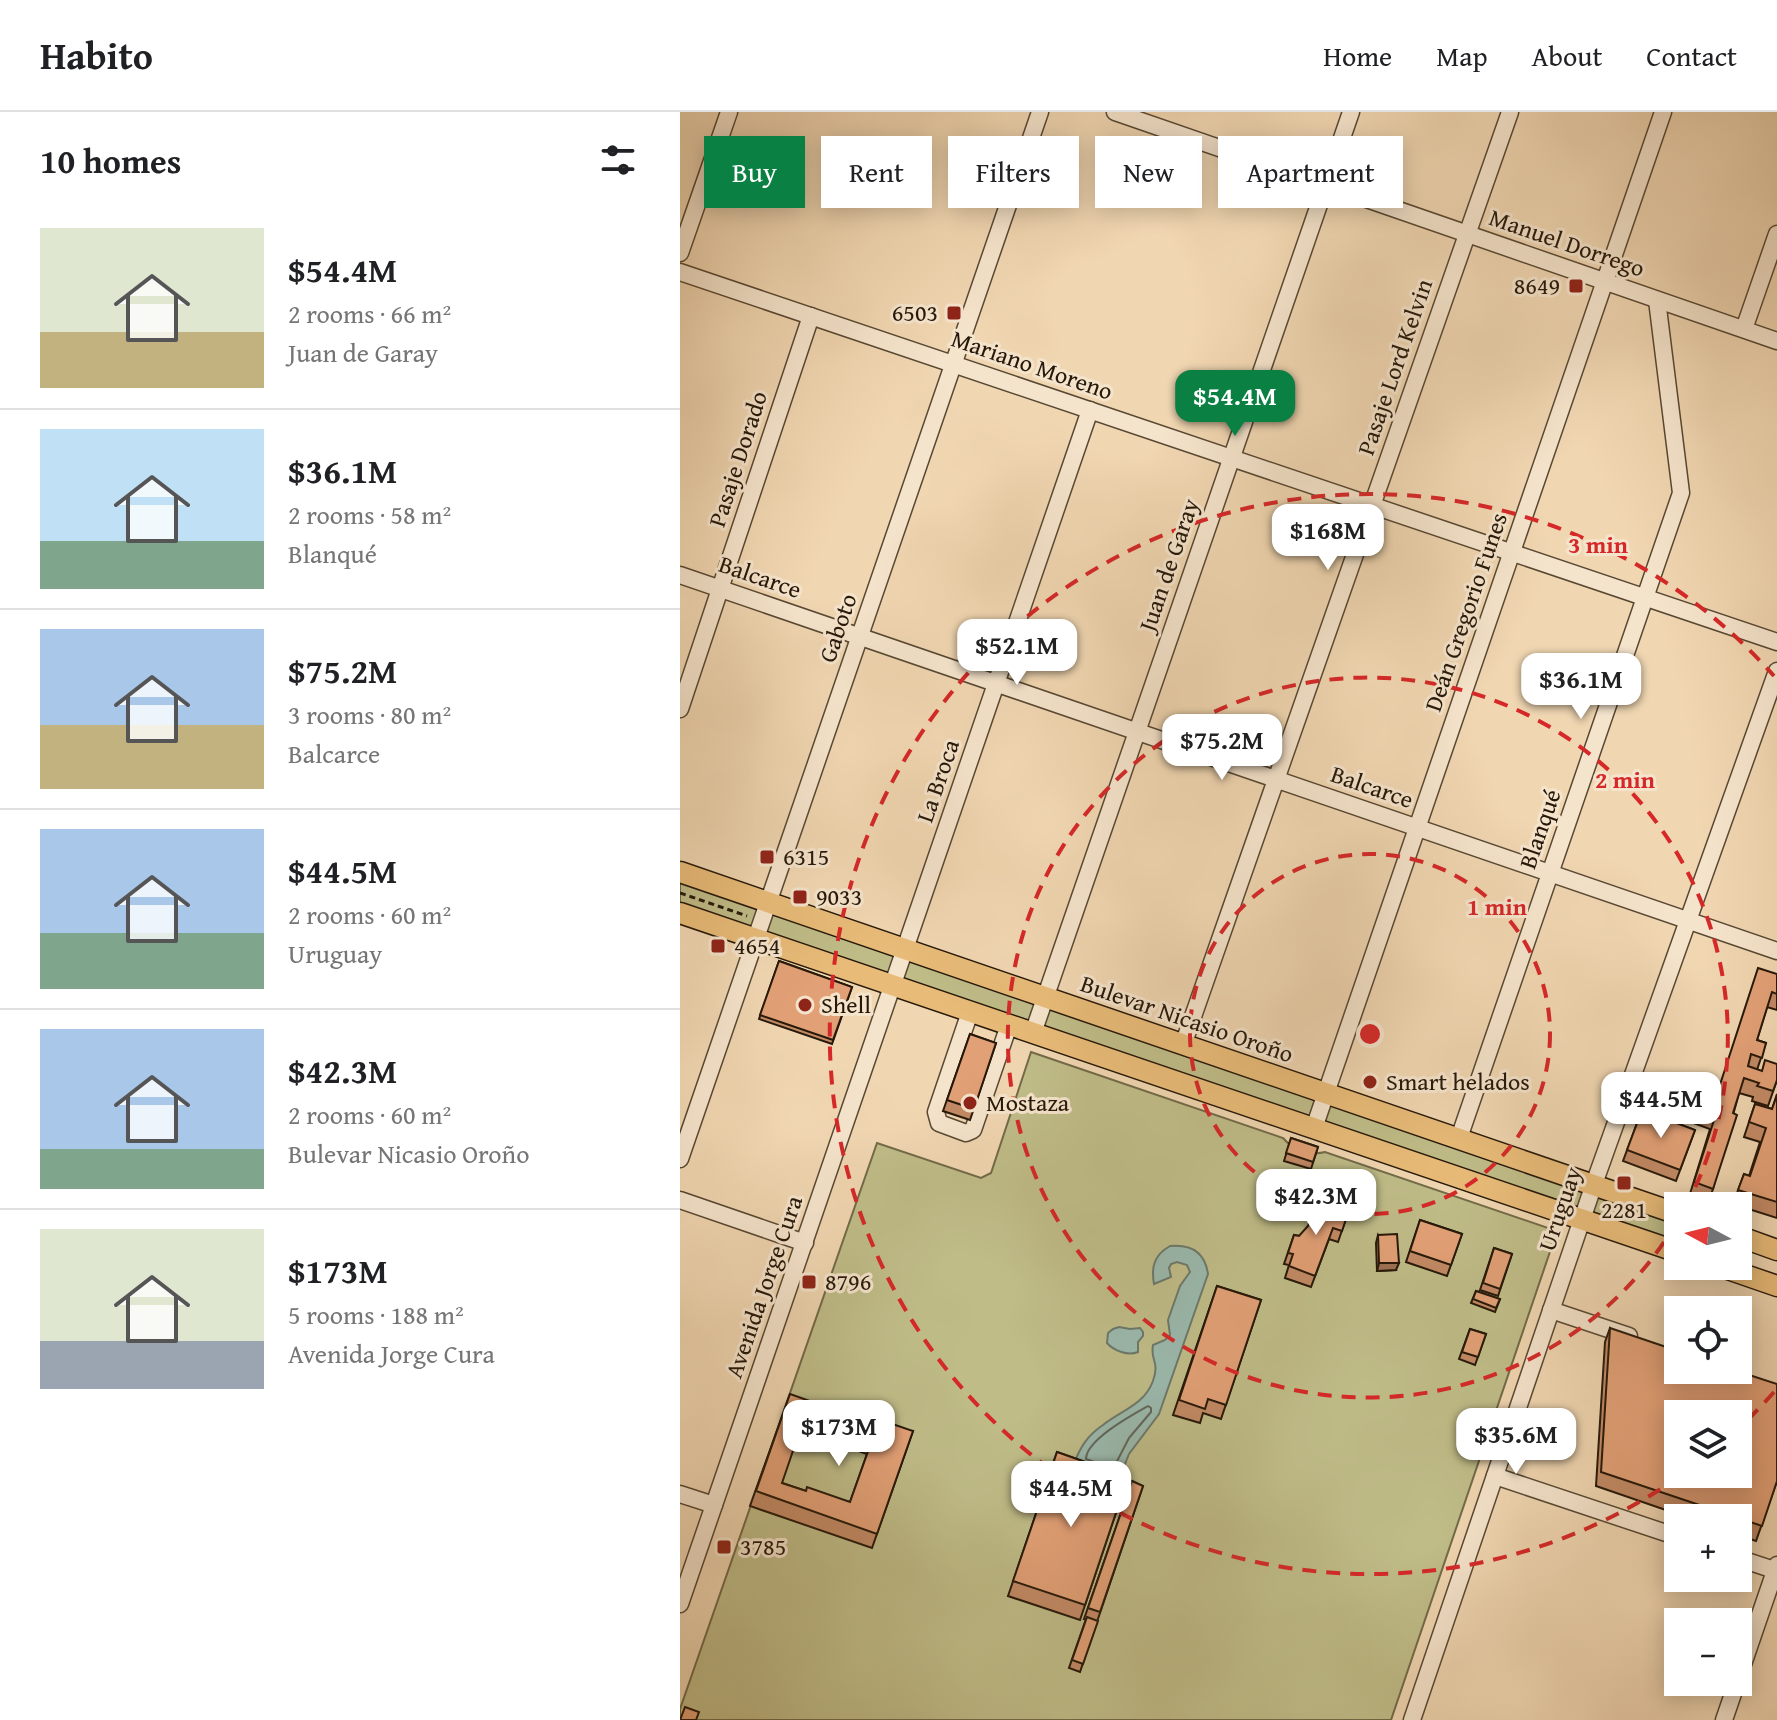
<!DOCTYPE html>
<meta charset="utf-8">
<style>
:root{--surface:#fff;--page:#f2f2f2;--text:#202124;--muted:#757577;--line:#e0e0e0;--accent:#0b8043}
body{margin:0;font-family:"Gentium Book Plus",serif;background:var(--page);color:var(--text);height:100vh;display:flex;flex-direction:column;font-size:30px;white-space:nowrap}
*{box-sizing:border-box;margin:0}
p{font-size:26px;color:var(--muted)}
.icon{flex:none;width:44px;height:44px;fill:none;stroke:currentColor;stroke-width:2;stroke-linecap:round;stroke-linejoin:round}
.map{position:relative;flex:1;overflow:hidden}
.sheet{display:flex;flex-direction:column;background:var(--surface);width:680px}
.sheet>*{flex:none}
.top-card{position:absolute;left:24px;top:24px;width:760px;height:72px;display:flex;gap:16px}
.needle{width:52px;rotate:277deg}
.controls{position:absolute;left:984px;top:1080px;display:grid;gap:16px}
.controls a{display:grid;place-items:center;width:88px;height:88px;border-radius:0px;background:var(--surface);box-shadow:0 4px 20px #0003;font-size:40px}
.price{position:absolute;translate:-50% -68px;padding:0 18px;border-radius:16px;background:#fff;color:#222;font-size:26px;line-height:52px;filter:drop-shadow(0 2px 4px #0008)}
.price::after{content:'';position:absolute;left:50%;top:48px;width:24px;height:18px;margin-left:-12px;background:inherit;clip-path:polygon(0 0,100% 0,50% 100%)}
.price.selected{background:var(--accent);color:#fff}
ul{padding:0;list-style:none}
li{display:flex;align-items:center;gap:24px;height:200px;padding:0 40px}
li+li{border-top:2px solid var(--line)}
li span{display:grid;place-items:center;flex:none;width:224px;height:160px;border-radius:0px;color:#555}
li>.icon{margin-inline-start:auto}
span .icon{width:96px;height:96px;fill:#fffc;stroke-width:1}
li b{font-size:34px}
h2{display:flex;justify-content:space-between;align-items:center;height:96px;padding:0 40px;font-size:34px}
.tag{padding:0 28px;border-radius:0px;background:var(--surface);box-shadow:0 4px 20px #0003;font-size:28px;line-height:72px}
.tag.selected{background:var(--accent);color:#fff}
header{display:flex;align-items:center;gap:48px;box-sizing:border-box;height:112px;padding:0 40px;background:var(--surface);border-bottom:2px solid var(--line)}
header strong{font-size:38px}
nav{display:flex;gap:44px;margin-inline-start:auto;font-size:28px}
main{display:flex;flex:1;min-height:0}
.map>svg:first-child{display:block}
</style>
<header>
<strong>Habito</strong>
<nav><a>Home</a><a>Map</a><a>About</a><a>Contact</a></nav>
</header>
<main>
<section class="sheet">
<h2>10 homes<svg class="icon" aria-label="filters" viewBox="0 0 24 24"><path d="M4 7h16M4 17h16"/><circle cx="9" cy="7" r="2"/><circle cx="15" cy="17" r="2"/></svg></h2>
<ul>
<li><span style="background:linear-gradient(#dfe7d0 65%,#c2b280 0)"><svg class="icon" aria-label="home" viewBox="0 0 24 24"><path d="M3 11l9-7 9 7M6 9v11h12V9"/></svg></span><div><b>$54.4M</b><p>2 rooms · 66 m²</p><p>Juan de Garay</p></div></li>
<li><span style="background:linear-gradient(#bfe0f5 70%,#7fa58c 0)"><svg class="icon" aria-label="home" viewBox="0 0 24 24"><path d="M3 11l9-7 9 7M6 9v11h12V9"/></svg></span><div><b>$36.1M</b><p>2 rooms · 58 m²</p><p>Blanqué</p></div></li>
<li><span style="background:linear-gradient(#a9c7e8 60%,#c2b280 0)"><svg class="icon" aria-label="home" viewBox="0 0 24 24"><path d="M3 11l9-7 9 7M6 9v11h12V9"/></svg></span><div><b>$75.2M</b><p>3 rooms · 80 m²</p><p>Balcarce</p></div></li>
<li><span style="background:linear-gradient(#a9c7e8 65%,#7fa58c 0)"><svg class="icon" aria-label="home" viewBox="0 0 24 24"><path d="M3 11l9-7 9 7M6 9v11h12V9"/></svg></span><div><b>$44.5M</b><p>2 rooms · 60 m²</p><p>Uruguay</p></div></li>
<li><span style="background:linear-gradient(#a9c7e8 75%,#7fa58c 0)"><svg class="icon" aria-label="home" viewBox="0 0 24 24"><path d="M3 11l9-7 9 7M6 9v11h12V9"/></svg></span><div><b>$42.3M</b><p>2 rooms · 60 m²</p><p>Bulevar Nicasio Oroño</p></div></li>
<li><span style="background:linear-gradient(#dfe7d0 70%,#9aa5b1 0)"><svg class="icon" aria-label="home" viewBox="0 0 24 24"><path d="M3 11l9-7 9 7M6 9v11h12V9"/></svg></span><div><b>$173M</b><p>5 rooms · 188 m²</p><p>Avenida Jorge Cura</p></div></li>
</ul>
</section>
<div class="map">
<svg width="1097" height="1608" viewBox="0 0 1097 1608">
<rect width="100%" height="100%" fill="#f0d6b1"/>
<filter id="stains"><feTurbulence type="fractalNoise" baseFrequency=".0025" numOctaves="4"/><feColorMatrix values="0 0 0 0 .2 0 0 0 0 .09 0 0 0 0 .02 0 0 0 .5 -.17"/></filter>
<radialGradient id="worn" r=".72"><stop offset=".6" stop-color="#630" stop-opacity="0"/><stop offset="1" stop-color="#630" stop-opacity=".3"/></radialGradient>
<g fill="#bfbc88" stroke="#726a48" stroke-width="2">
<path d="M0,760L998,1102V1140L0,801Z"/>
<path d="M351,940L603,1026C612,1037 630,1044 645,1040L877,1119L711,1608H0V1597L197,1031L301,1066L311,1061Z"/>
</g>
<g fill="#9ab9ad" stroke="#6c796b" stroke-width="2">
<path d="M490,1134C512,1132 525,1141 528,1162L479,1302L449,1342L439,1367L394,1352C400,1335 408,1323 423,1313C442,1298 464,1293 473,1269C480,1249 470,1249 473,1233L485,1228L490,1223L488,1208L500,1174L510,1160L507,1153L497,1150L491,1152L489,1156L491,1165L474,1172C471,1155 474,1143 490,1134Z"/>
<path d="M439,1215L450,1217L460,1216L463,1220V1224L458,1230V1240C448,1244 434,1239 427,1231L428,1221L433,1217Z"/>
</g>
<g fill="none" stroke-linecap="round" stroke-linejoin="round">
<path stroke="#60685b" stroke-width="2" d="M468,1294L471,1296V1300L449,1326L434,1355L431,1356L406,1347C406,1328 452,1303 468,1294Z"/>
<defs>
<g id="minor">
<path d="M435,0L1097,229"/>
<path d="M0,141L49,0"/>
<path d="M0,160L1097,530"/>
<path d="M1064,217L1097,122"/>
<path d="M0,463L1097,839"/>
<path d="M0,597L131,204"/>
<path d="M290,900L256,1000L259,1011L286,1021L293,1018L329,913"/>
<path d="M353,921L671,0"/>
<path d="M503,933L830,0"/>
<path d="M634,1016L983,0"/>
<path d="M779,1026L1001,381L977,188"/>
<path d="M0,1047L360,0"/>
<path d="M0,1088L125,1131"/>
<path d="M871,1198L949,1224"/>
<path d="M815,1364L998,1425"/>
<path d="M0,1382L34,1393"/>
<path d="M1058,1446L1097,1459"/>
<path d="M0,1492L410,298"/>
<path d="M1058,1567L1097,1453"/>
<path d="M732,1608L914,1072L1097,559"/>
<path d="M1044,1608L1057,1570"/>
</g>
<g id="major">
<path d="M0,760L998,1102"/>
<path d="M0,801L998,1140"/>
<path d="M1058,1124L1097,1138"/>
<path d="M1039,1154L1097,1174"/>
</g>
</defs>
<use href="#minor" stroke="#584833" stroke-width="19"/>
<use href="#major" stroke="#261809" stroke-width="23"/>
<path stroke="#261809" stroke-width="3" stroke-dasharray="6 4" stroke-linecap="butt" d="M0,781L67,804"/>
<use href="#minor" stroke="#f5e4cc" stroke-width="16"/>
<use href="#major" stroke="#e8bb78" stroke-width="20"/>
</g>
<g fill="#c28a65" stroke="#261809" stroke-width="2">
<path d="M99,849L172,875L152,932L79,907Z"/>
<path d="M1097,862V898L1087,895L1077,928L1086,931L1077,958L1097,968L1088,994L1072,989L1073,985L1059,981L1033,1077L1028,1091L1009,1085L1030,1017L1013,1011L1022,984L1035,988Z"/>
<path d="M290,922L316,931L290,1008L263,999Z"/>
<path d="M1097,982V1106L1053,1092L1064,1062L1069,1064L1080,1030L1064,1025L1075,992L1092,997Z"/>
<path d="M962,998L1015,1018L996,1069L943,1049Z"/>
<path d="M611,1026L638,1035L631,1057L604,1049Z"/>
<path d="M669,1098L658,1130L649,1127L631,1175L605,1166L609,1153L604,1152L614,1123L619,1124Z"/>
<path d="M740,1108L782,1122L767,1164L726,1150Z"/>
<path d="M698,1123L716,1158L697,1159L696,1131Z"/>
<path d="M814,1136L832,1142L818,1184L800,1178Z"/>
<path d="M537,1174L581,1188L541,1307L523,1301L520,1311L493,1303Z"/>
<path d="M796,1179L820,1187L815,1200L791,1191Z"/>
<path d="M930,1216L1097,1369L1076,1429L1058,1423V1406H1009L916,1374L925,1230Z"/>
<path d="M790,1217L806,1222L795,1253L779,1247Z"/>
<path d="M110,1282L102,1371L126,1379L170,1390L187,1342L127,1321L137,1296L194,1316L233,1319L192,1436L70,1394Z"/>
<path d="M377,1340L448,1365L400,1508L328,1484Z"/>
<path d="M452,1369L463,1374L400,1560L389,1556L406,1507H404Z"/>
</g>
<path fill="#9e7053" stroke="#261809" stroke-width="2" d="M699,1151H719L716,1158L697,1159Z"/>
<g fill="#e2a076" stroke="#261809" stroke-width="2" fill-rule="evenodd">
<path d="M99,849L172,875L153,928L80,903Z"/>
<path d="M1078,856L1097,862V882L1092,880L1077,928L1086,931L1082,946L1071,942L1068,954L1082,959L1085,948L1097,952V968L1093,979L1077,974L1079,971L1064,966L1053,1001L1057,1003L1033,1077L1014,1070L1036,1002L1018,996L1022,984L1035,988Z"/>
<path d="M290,922L316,931L294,997L267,988Z"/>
<path d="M1097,983V1090L1058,1078L1064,1062L1070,1064L1086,1016L1069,1010L1075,992L1092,997Z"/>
<path d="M962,998L1015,1018L1000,1058L947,1038Z"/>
<path d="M611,1026L638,1035L633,1050L606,1041Z"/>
<path d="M638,1087L669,1098L662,1119L653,1116L635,1164L609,1154L613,1142L608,1141L614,1123L619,1124L628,1114Z"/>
<path d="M740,1108L782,1122L771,1153L730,1139Z"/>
<path d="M717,1122L719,1151H699L698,1123Z"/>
<path d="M814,1136L832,1142L820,1177L803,1171Z"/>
<path d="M537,1174L581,1188L546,1293L528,1287L525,1297L499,1288Z"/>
<path d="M796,1179L820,1187L816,1196L793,1187Z"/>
<path d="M930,1216L998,1239V1258H1054L1097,1272V1369L1082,1414L921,1360ZM998,1302H1058V1362H998Z"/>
<path d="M790,1217L806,1222L798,1245L782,1240Z"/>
<path d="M110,1282L130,1289L102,1371L126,1379L127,1375L170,1390L192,1328L133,1307L137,1296L194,1316L198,1307L233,1319L197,1422L76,1379Z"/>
<path d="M377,1340L448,1365L405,1493L333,1469Z"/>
<path d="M452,1369L463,1374L420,1500L408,1496Z"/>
<path d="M407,1505L418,1509L403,1552L392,1548Z"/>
<path d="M5,1595L19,1600L16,1608H0Z"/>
</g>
<g fill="none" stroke="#d62828" stroke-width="4" stroke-dasharray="14 10">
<circle cx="690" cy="922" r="180"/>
<path d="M997 1110A360 360 0 1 1 1006 1094"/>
<path d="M1094 1280A540 540 0 0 1 1058 1317M1000 1364A540 540 0 1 1 1094 564"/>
</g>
<g fill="#8f2418" stroke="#f5e4cc" stroke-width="3">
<rect x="888" y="166" width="16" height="16" rx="4"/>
<rect x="266" y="193" width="16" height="16" rx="4"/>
<rect x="79" y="737" width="16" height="16" rx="4"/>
<rect x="112" y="777" width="16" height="16" rx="4"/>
<rect x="30" y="826" width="16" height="16" rx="4"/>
<circle cx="125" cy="893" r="8"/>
<circle cx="690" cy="970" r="8"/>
<circle cx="290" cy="991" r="8"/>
<rect x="936" y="1063" width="16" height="16" rx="4"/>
<rect x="121" y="1162" width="16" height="16" rx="4"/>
<rect x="36" y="1427" width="16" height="16" rx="4"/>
</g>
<g text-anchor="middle" stroke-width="6" stroke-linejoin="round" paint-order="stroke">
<g font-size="24" fill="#261809" stroke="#f5e4cc">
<text transform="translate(887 131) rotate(19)" y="8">Manuel Dorrego</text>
<text transform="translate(352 253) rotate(19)" y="8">Mariano Moreno</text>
<text transform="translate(715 255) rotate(-71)" y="8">Pasaje Lord Kelvin</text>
<text transform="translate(58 347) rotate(-72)" y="8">Pasaje Dorado</text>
<text transform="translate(489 453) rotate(-71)" y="8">Juan de Garay</text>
<text transform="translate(80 465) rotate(19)" y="8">Balcarce</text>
<text transform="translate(786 500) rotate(-71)" y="8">Deán Gregorio Funes</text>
<text transform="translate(158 516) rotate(-71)" y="8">Gaboto</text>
<text transform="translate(258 669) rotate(-71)" y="8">La Broca</text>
<text transform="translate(692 675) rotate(19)" y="8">Balcarce</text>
<text transform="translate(860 717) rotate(-71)" y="8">Blanqué</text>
<text transform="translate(507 907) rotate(19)" y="8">Bulevar Nicasio Oroño</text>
<text transform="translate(880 1097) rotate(-71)" y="8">Uruguay</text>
<text transform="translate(84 1175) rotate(-71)" y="8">Avenida Jorge Cura</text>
</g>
<g font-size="24" fill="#261809" stroke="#f5e4cc" text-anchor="start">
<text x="880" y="182" text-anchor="end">8649</text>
<text x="258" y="209" text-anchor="end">6503</text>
<text x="103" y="753">6315</text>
<text x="136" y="793">9033</text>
<text x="54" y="842">4654</text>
<text x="141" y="901">Shell</text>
<text x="706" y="978">Smart helados</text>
<text x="306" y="999">Mostaza</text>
<text x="944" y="1106" text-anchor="middle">2281</text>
<text x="145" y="1178">8796</text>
<text x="60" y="1443">3785</text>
</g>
</g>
<circle cx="690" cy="922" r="12" fill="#d62828" stroke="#f5e4cc" stroke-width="4"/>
<g font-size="24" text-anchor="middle" font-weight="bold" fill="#d62828" stroke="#f5e4cc" stroke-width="6" stroke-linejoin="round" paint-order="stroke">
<text x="918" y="441">3 min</text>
<text x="945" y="676">2 min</text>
<text x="817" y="803">1 min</text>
</g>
<rect width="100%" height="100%" filter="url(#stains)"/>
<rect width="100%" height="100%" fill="url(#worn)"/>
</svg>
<div class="controls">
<a><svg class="needle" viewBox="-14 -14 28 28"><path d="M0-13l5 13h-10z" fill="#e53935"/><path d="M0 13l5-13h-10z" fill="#757577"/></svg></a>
<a><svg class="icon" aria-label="locate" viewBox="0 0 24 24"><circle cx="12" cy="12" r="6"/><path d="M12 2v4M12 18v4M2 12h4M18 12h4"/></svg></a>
<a><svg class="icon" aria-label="layers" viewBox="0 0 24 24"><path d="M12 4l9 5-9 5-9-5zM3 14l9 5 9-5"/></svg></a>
<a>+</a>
<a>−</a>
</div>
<b class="price selected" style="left:555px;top:326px">$54.4M</b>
<b class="price" style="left:648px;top:460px">$168M</b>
<b class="price" style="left:337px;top:575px">$52.1M</b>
<b class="price" style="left:901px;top:609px">$36.1M</b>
<b class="price" style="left:542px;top:670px">$75.2M</b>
<b class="price" style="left:981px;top:1028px">$44.5M</b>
<b class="price" style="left:636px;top:1125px">$42.3M</b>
<b class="price" style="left:159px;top:1356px">$173M</b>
<b class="price" style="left:836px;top:1364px">$35.6M</b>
<b class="price" style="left:391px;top:1417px">$44.5M</b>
<div class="top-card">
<a class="tag selected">Buy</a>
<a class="tag">Rent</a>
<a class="tag">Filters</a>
<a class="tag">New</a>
<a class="tag">Apartment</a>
</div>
</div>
</main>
